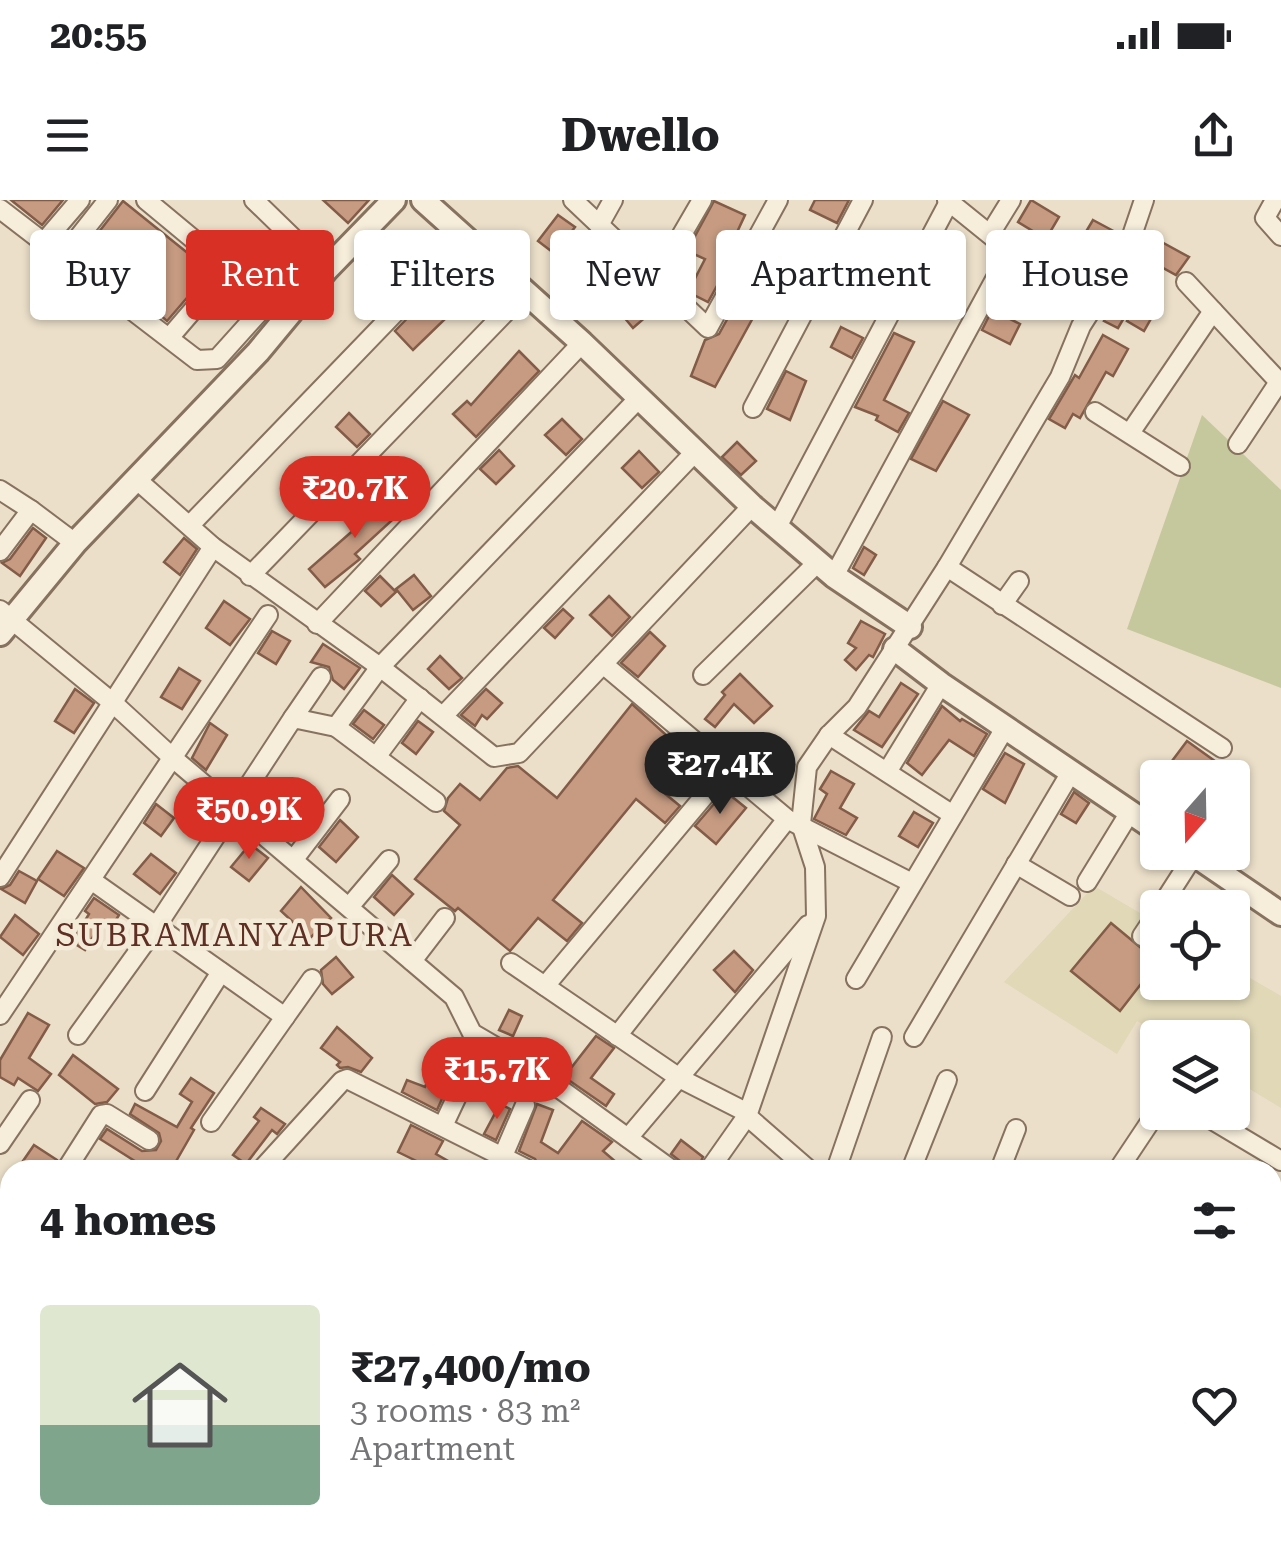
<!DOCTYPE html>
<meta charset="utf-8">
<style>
:root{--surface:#fff;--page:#f6f6f6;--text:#202124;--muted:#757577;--line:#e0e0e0;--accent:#d93025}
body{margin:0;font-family:"Roboto Serif",serif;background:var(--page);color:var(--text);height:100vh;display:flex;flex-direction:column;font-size:38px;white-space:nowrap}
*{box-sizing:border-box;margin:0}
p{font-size:32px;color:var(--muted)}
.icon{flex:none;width:55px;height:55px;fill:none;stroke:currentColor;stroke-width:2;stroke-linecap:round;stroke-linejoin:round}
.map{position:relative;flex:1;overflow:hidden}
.drawer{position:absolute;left:0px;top:960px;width:1282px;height:392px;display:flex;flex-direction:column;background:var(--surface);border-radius:30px 30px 0 0;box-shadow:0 2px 8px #0004}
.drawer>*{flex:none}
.hud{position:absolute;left:30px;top:30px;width:1222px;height:90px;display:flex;gap:20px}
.needle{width:65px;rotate:200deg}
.buttons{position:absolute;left:1140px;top:560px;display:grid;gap:20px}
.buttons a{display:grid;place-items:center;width:110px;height:110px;border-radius:10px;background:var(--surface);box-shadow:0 2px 8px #0004;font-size:50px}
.price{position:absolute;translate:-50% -85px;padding:0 22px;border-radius:35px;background:var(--accent);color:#fff;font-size:32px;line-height:65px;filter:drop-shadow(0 2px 5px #0008)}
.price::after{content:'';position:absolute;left:50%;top:60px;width:30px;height:22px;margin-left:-15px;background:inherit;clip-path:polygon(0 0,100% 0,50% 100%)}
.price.current{background:#222;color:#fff}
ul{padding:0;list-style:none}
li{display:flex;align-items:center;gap:30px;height:250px;padding:0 40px}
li+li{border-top:2px solid var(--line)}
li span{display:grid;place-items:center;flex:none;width:280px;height:200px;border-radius:10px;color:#555}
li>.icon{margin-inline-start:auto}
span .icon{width:120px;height:120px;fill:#fffc;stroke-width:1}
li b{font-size:42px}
h2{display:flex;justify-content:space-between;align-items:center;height:120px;padding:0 40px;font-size:42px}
.tag{padding:0 35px;border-radius:10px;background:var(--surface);box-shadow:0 2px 8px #0004;font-size:35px;line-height:90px}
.tag.current{background:var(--accent);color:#fff}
.status{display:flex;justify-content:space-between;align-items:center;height:70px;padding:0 50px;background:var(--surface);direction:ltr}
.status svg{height:28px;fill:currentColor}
header{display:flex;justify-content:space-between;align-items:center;height:130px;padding:0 40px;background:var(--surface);font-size:45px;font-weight:700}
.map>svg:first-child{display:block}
</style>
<div class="status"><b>20:55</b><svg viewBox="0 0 49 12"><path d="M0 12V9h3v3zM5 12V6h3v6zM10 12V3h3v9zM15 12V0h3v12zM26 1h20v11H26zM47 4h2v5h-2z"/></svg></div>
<header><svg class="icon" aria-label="menu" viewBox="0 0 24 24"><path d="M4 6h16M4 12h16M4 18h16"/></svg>Dwello<svg class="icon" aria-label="share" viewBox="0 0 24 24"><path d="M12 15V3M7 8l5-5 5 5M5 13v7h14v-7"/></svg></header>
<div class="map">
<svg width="1281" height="1352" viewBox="0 0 1281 1352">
<rect width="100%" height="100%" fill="#ebdfc9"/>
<path fill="#e0d8b7" d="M1094,686L1157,723L1158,782H1232L1233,768L1281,796V908L1233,879L1232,838L1164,837L1137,821L1117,854L1004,782Z"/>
<path fill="#c5c89d" d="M1202,215L1281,290V488L1127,429Z"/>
<g fill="#c69b82" stroke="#835c47" stroke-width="2.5">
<path d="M11,0H63L42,25Z"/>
<path d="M323,0H369L348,23Z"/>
<path d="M815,0H849L837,23L810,10Z"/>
<path d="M1031,0L1059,17L1046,39L1018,22Z"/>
<path d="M123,1L210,71L167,121L106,68L103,72L81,55Z"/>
<path d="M714,1L745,15L719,71L724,73L708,102L688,92L705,59L687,51Z"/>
<path d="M558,15L575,27L555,54L538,41Z"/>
<path d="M1093,20L1119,34L1112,50L1084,35Z"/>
<path d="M888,32L911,44L882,102L855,90L848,105L826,96L848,55L872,65Z"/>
<path d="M1158,40L1189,57L1176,75L1147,59Z"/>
<path d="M386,52L413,76L383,107L358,84Z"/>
<path d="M1063,56L1097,76L1085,96L1055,71Z"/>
<path d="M646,86L663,102L633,128L618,110Z"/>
<path d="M767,90L794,103L788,114L761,101Z"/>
<path d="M741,94L761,103L715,187L691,176L705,140L719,134Z"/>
<path d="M1140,99L1157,108L1144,131L1127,121Z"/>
<path d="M425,100L444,120L413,150L395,131Z"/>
<path d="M1114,103L1128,111L1118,128L1104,121Z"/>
<path d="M992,110L1020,124L1010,144L982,130Z"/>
<path d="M841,127L863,138L852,158L831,147Z"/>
<path d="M894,133L914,142L884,200L909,213L898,232L876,220L878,216L855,207Z"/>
<path d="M1103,135L1128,149L1113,176L1106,172L1080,218L1073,214L1065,228L1049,219L1075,175L1079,178Z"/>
<path d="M519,151L539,171L476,237L453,214L467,201L471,205Z"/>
<path d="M786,171L806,181L790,220L767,209Z"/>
<path d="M943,201L969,215L936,271L911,259Z"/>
<path d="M349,213L370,234L357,247L336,227Z"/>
<path d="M562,219L582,239L566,255L545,235Z"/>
<path d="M737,242L756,261L741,275L722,257Z"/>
<path d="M499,250L514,266L496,284L480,269Z"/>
<path d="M639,251L659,272L642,288L622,268Z"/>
<path d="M385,293L401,312L355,354L360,359L325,387L309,369L357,327L353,322Z"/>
<path d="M33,328L46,338L20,376L2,363L10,359Z"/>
<path d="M184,338L197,349L180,375L164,362Z"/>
<path d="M864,347L876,355L864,375L853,368Z"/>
<path d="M414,375L431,396L413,410L396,389Z"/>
<path d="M380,376L396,392L381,406L365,391Z"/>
<path d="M609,396L630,417L612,436L590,415Z"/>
<path d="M224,401L250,419L230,445L206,428Z"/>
<path d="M563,409L573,418L555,438L544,428Z"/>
<path d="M861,421L885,434L873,457L869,455L856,470L845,460L856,448L848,443Z"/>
<path d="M272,431L290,441L276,464L258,453Z"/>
<path d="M650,432L665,446L638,477L621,463Z"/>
<path d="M323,444L360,468L344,489L333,480L329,467L311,462Z"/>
<path d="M440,456L462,478L449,489L428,469Z"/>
<path d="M179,468L200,481L182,509L161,497Z"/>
<path d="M740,474L772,506L754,523L734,504L715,527L705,519L725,495L722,492Z"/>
<path d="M901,483L918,494L882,547L854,530L869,511L879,517Z"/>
<path d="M75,489L94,503L74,533L55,521Z"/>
<path d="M486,489L502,503L487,519L482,515L475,526L461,515Z"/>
<path d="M632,504L698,564L686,578L669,562L652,583L680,606L665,623L636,599L553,700L582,723L567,741L538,718L510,751L458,708L455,711L415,679L460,625L444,611L448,598L460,584L480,600L507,568L518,566L557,598Z"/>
<path d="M942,506L960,521L962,519L987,534L974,556L949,540L922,575L907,563Z"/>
<path d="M364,510L384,525L373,539L353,524Z"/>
<path d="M418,521L433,532L416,554L402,543Z"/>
<path d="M210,523L227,535L206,570L192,558Z"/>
<path d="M1187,541L1226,569L1219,578H1177L1166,569Z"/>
<path d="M1005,553L1024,564L1005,603L983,589Z"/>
<path d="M831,571L854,584L840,608L857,618L846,635L814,619L827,594L820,589Z"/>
<path d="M725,591L746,608L716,644L695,626Z"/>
<path d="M1074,592L1089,603L1076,623L1061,614Z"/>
<path d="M156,604L174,618L161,636L144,623Z"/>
<path d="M284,605L305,623L293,637L272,619Z"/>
<path d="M914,612L933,623L918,647L899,636Z"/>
<path d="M340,620L358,637L336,662L319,647Z"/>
<path d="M250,644L268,658L249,681L231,667Z"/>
<path d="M57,651L84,668L64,696L38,679Z"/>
<path d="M151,654L176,673L160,694L134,674Z"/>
<path d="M19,671L37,681L25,703L1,689L10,685Z"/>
<path d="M392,675L413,694L394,715L374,697Z"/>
<path d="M301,687L331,718L310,738L281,711Z"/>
<path d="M94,698L119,715L111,728L102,722L85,750L72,742L89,714L85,711Z"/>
<path d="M15,715L39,734L23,755L0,737Z"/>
<path d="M1111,723L1158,762L1120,811L1071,771Z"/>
<path d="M734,751L753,770L735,792L714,770Z"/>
<path d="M336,757L353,777L332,794L323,784L321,770Z"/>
<path d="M509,810L522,816L513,836L499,830Z"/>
<path d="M28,813L49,825L29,858L51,874L38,891L18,878L14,885L0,877V860Z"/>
<path d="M337,827L372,858L361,872L348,867L340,868L337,865L340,862L321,848Z"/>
<path d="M596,836L614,848L591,878L614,894L606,906L557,872L563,863L571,868Z"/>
<path d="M73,855L118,889L107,902L95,904L59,875Z"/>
<path d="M436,862L455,870L437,910L402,892L407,880L425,887Z"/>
<path d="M191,878L214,893L191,928L194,930L171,970H149L100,939L107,929L142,951L156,950L161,941L159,933L130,914L135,904L177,927L192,902L180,894Z"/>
<path d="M500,904L510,909L496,940L484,934Z"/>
<path d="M537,904L553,910L541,942L558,953L582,921L612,942L603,951L617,963L611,970H541L535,959L519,951Z"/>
<path d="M261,908L285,924L277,934L272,930L246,964L233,955L259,921L254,917Z"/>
<path d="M411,925L443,941L436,954L464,970H435L398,952Z"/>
<path d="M681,940L703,957L697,970H684L680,961L671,954Z"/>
<path d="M34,945L57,960L54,970H37L23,961Z"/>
</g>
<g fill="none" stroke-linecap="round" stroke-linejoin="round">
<defs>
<g id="minor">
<path d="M254,0L326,70"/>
<path d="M573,0L708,128L778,0"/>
<path d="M947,0L1088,114"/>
<path d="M1275,0L1265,18L1281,36"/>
<path d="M0,9L197,160L217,159L262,109L264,98L146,0"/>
<path d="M599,25L613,0"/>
<path d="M990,34L1011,0"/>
<path d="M44,42L80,0"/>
<path d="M63,57L108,0"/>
<path d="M656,79L702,0"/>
<path d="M1186,82L1281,184"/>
<path d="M169,138L230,67"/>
<path d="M753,208L863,0"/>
<path d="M1095,212L1180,266"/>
<path d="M1130,233L1213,111"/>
<path d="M1238,244L1279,182"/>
<path d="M136,279L213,347L380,467L494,557L519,553L752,306"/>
<path d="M0,290L31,310L0,351"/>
<path d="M31,310L75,343"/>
<path d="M190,325L466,39"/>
<path d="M777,327L949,2"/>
<path d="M947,367L1222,548"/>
<path d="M250,376L524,93"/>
<path d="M834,376L1011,50"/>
<path d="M1002,405L1019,381"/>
<path d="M0,410L113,503L174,559L454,797L472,833L527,865L672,970"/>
<path d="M317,424L582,143"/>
<path d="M603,464L787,619L912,683"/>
<path d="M703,475L818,362"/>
<path d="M443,516L696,251"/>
<path d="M293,518L321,477"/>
<path d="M336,527L436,602"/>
<path d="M829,535L953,615"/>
<path d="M376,557L420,498"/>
<path d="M887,572L941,484"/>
<path d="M294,659L340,599"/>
<path d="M1016,664L1070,696"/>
<path d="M0,677L213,347"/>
<path d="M91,680L285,817L211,922"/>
<path d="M1087,682L1130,612"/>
<path d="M349,707L389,660"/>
<path d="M1160,708L1194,655"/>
<path d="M1142,736L1158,712"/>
<path d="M412,761L445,718"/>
<path d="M511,763L681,879L746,912"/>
<path d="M856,779L1005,528"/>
<path d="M545,786L726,570"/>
<path d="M0,815L268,415"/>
<path d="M285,817L312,779"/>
<path d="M78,835L156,727L293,518L336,527L380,467L639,198"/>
<path d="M617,836L787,619"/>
<path d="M914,837L1071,572"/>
<path d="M145,891L221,772"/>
<path d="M1199,912L1281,961"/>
<path d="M747,916L809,970"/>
<path d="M443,926L483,841"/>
<path d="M628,938L808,725"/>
<path d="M0,944L30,900"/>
<path d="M503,956L525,905"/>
<path d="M66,970L101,915L107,914L149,940"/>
<path d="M261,970L342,881L347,879L529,970"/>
<path d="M709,970L747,916L816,716L815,667L801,624L807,567L829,535L857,507L947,367L1060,177L1081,126L1124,59L1144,0"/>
<path d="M836,970L882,837"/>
<path d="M911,970L947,880"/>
<path d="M1000,970L1016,929"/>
<path d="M1118,970L1158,910"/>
<path d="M0,1025L10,1034"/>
<path d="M1272,1051L1281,1056"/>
<path d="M1272,1098L1281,1088"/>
<path d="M1272,1222L1281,1211"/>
<path d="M0,1248L10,1236"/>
<path d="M0,1283L10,1286"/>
<path d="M1272,1315L1281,1322"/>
<path d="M170,1342L197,1352"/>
<path d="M404,1342L419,1352"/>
<path d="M614,1342L623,1348L627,1342"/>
<path d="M870,1342L881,1352"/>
<path d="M1017,1342L1026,1352"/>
<path d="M1157,1345L1179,1352"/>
<path d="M88,1352L91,1342"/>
<path d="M720,1352L726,1342"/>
<path d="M812,1352L820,1342"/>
<path d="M1058,1352L1062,1342"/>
<path d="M1194,1352L1220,1342"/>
</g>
<g id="tertiary">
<path d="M423,0L582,143L752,306L834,376L910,427"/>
<path d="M0,434L75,343L258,152L326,70L394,0"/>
<path d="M895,449L941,484L1158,631"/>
<path d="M1190,652L1281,714"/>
</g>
</defs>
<use href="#minor" stroke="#86725f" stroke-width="22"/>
<use href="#tertiary" stroke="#86725f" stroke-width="28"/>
<use href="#minor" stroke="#f6eddb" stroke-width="18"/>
<use href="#tertiary" stroke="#f6eddb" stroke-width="22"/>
</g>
<g text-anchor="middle" stroke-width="9" stroke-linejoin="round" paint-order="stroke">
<g font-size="32" letter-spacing="2.5" fill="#602f24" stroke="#f3ead8">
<text x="235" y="746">SUBRAMANYAPURA</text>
</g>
</g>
</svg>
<div class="buttons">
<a><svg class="needle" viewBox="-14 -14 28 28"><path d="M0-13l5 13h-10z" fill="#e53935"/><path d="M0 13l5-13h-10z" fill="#757577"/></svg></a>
<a><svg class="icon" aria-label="locate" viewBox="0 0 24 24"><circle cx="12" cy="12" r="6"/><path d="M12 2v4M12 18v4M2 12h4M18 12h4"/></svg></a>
<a><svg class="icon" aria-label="layers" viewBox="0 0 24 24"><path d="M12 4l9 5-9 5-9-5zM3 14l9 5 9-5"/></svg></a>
</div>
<b class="price" style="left:355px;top:341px">₹20.7K</b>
<b class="price current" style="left:720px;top:617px">₹27.4K</b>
<b class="price" style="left:249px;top:662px">₹50.9K</b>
<b class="price" style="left:497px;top:922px">₹15.7K</b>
<div class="hud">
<a class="tag">Buy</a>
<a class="tag current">Rent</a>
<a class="tag">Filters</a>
<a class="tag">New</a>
<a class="tag">Apartment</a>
<a class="tag">House</a>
</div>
<section class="drawer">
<h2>4 homes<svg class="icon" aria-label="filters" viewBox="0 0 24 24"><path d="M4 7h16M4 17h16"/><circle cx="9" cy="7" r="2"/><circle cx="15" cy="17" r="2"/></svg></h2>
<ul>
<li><span style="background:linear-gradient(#dfe7d0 60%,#7fa58c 0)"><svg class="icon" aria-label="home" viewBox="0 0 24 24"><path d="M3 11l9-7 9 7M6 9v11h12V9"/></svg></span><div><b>₹27,400/mo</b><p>3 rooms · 83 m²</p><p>Apartment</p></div><svg class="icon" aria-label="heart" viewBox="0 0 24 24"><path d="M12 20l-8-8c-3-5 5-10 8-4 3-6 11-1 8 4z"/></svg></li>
</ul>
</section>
</div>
